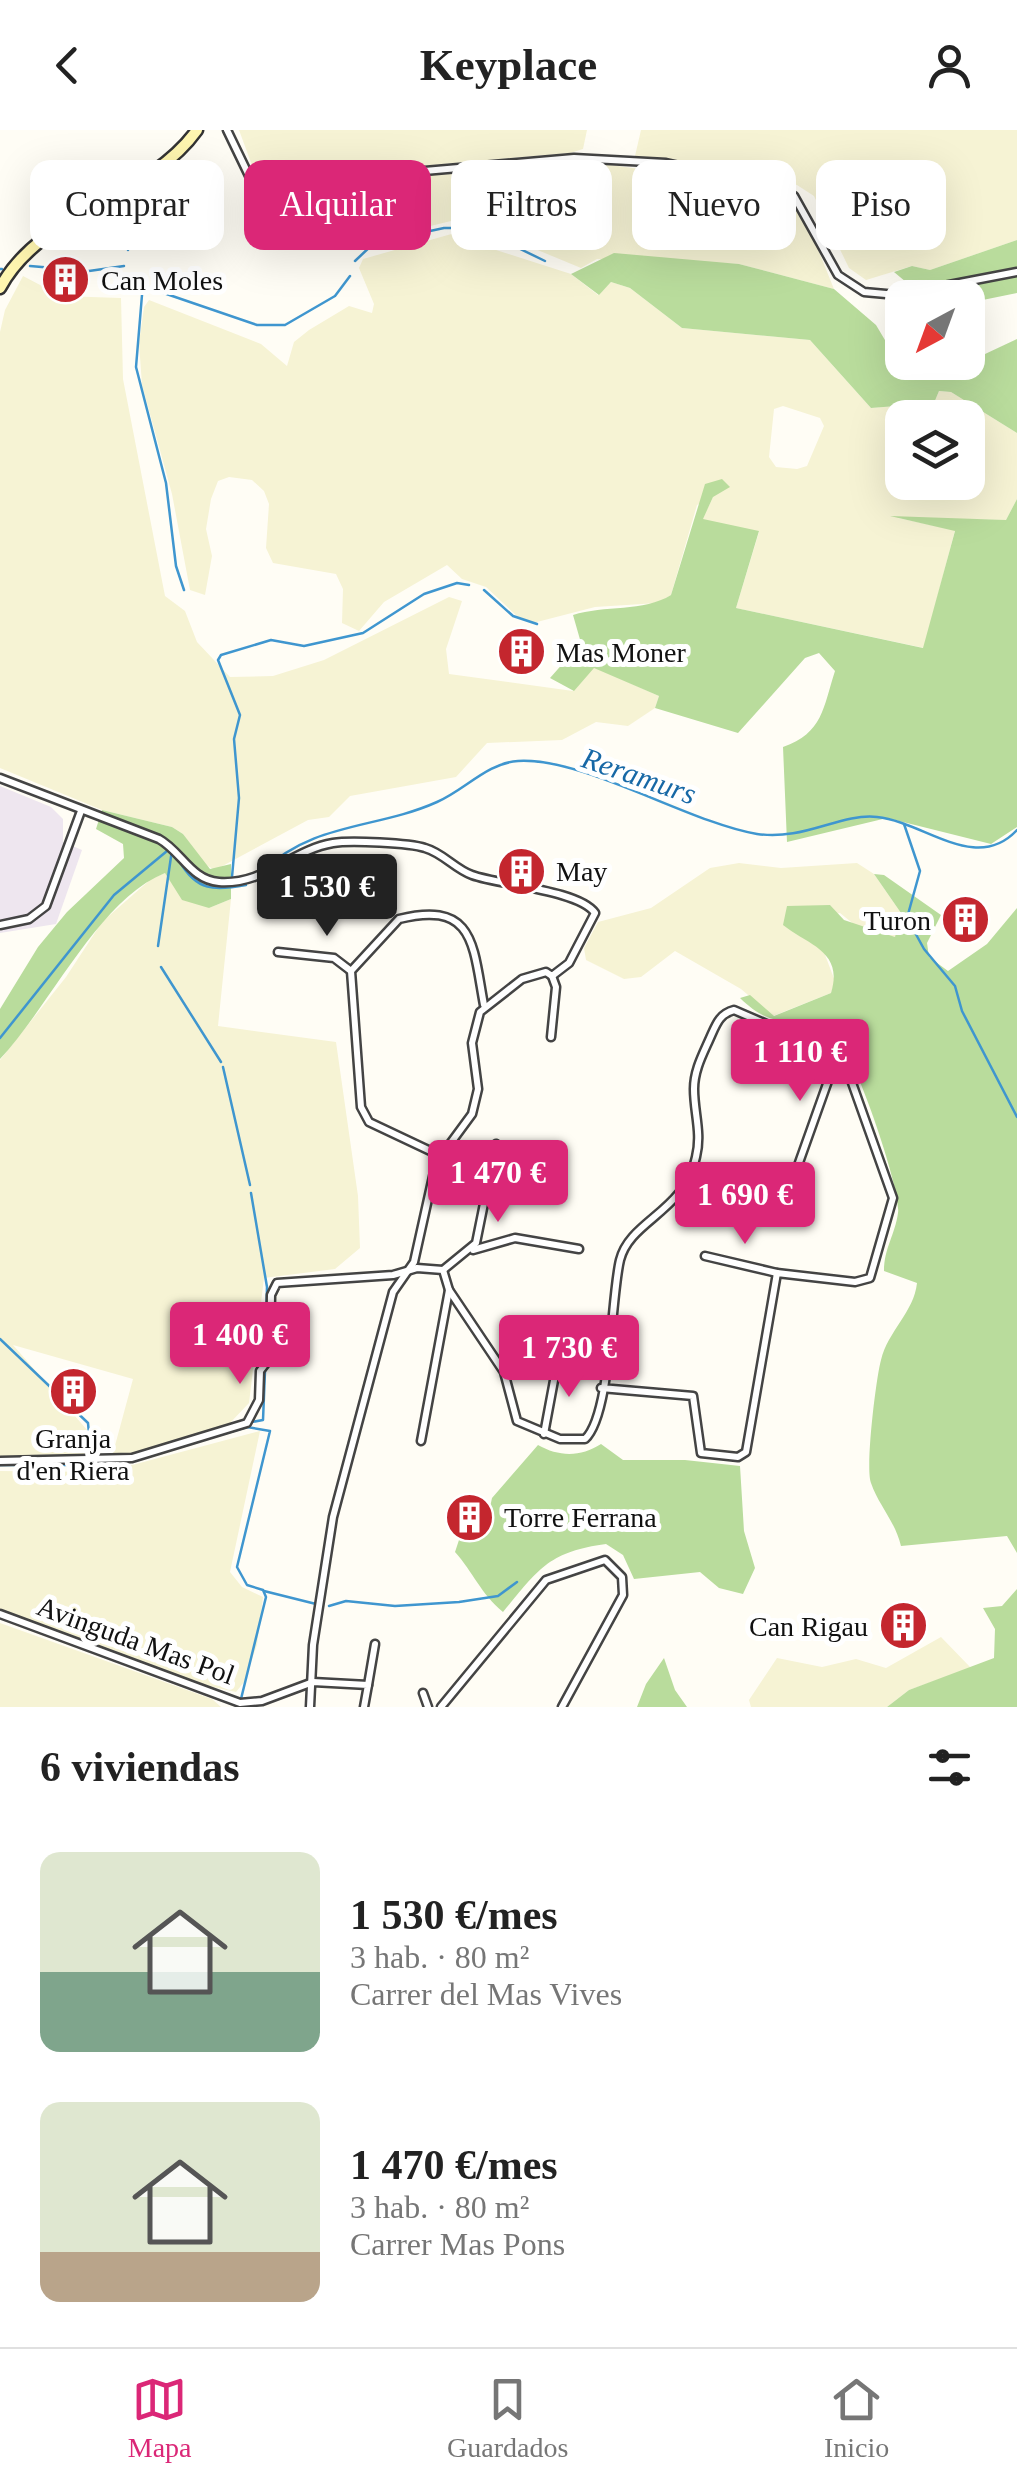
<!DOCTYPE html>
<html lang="es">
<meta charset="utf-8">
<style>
:root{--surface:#fff;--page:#f2f2f2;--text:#222;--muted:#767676;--line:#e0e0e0;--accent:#db2777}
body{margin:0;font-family:"Times New Roman",serif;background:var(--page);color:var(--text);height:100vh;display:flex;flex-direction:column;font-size:38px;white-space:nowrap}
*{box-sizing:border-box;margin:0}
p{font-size:32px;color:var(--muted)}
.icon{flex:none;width:55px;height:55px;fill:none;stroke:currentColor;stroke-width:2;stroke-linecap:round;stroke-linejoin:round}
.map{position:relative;height:1577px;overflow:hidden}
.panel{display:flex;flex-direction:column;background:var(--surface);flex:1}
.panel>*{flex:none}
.banner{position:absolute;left:30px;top:30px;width:958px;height:90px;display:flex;gap:20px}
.needle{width:65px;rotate:221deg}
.buttons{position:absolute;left:885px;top:150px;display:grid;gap:20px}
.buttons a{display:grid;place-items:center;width:100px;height:100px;border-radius:20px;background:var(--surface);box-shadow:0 10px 40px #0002;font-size:50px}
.price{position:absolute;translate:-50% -85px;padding:0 22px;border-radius:10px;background:var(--accent);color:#fff;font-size:32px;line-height:65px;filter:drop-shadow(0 2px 5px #0008)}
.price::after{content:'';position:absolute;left:50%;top:60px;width:30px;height:22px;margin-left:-15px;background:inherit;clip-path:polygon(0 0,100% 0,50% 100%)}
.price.current{background:#222;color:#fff}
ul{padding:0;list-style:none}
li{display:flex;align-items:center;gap:30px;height:250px;padding:0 40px}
li span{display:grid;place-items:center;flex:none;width:280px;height:200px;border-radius:20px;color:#555}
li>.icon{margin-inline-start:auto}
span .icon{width:120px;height:120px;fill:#fffc;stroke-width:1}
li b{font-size:42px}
h2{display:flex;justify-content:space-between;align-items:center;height:120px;padding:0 40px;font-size:42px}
.chip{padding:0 35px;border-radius:20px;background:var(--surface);box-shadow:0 10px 40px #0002;font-size:35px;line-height:90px}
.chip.current{background:var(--accent);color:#fff}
header{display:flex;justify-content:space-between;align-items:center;height:130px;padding:0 40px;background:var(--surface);font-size:45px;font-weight:800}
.menu{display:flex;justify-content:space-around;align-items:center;height:140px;border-top:2px solid var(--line);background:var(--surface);font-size:28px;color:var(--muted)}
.menu a{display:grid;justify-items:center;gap:5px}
.menu .current{color:var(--accent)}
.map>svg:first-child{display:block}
</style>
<header><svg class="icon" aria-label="back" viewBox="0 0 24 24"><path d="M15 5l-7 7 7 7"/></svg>Keyplace<svg class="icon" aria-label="person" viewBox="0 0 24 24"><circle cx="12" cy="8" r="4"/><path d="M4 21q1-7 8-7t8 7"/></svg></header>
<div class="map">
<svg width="1017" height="1577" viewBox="0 0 1017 1577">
<rect width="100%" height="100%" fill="#fffdf5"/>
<path fill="#eee6ef" d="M0,656L51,677L63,689V712L82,720L56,794L0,803Z"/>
<g fill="#f6f3d4" fill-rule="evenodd">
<path d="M239,0H587L583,19L570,23L314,45L280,63L270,62L257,49Z"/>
<path d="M641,0H1017V110L930,140L912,136L866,150L849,138L814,66L797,55L635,26Z"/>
<path d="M581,31L757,55L790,67L804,85L834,159L739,134L597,129L581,138L487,99L451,91L402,103L394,85L373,83L369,51L376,48Z"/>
<path d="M462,101L490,118L571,144L598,165L611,152L630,158L682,198L810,210L871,278L934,273L939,261L951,262L1017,303V369L1006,390L898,388L955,400L924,518L736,478L759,402L702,390L713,367L697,375L671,465L658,473L595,477L533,493L519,488L486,457L462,449L447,435L384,472L359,501L342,493L343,459L336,444L273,433L266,418L269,374L264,361L252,350L229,347L218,351L211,369L206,399L212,426L205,465L190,460L172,364L142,255L139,213L144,177L149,170L261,214L287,236L294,212L309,200L349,176L372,183L374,174L359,138L363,129ZM783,276L820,288L824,296L807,336L797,339L776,337L769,327L774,279ZM902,288H968V352H902Z"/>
<path d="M23,146L61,166L121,168L123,249L165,466L185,481L197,512L230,547L273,546L324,530L449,467L462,471L446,519L449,544L573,561L594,537L659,566L655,578L628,596L596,592L562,610L487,613L456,647L350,666L329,687L308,690L215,740L204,734L183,704L172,697L102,680L0,638V202L5,180Z"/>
<path d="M739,733L781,738L857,733L874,744L901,783L902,793L895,807L856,796L840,783L784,795L822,817L835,851L831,863L773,886L741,859L675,821L641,847L624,849L586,830L584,818L598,792L651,778L710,738Z"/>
<path d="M165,743L209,778L231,769L218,896L336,912L358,1066L360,1118L335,1139L264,1148L249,1273L230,1293L134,1323H113L133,1249L13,1215L88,1301L84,1325L0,1328V930L66,847L102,792L151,749Z"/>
<path d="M260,1301L230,1442L242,1457L263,1467L257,1515L244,1552L236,1562L190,1552L0,1481V1341L106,1342Z"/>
<path d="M0,1493L212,1569L221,1577H0Z"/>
<path d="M941,1507L971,1538L909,1560L887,1577H751L749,1570L777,1528L822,1537L856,1529L886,1538Z"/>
</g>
<g fill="#b9dc9c">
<path d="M1017,110V163L968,173V168L924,167L894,142L912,136L930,140Z"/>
<path d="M614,123L739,134L834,159L876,195L901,237L968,232L1017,209V303L951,262L939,261L934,273L871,278L810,210L682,198L630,158L611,152L599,165L571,144Z"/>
<path d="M722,349L730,357L713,367L703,389L759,401L736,478L923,518L955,401L890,386L1006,390L1017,369V697L991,714L887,688L787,712L783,617C823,603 823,578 835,541L819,523L805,528L738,603L655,578L659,566L594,538L574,561L550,548L581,513L573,485C604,475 644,482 671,465L705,354Z"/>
<path d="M102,680L172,697L183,704L210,739L231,734V769L209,778L182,770L165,743C99,769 50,876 0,929V879L38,817L67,782L124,728L123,714L96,699Z"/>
<path d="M874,744L884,745L941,785L927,813L929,827L948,841L987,814L1017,778V1423L1007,1406L901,1416C895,1391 879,1376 871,1353C865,1338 876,1248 881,1230C888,1201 914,1182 917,1153L884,1141C884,1118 895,1105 898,1083C902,1060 850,909 831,899C795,880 780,907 740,868L750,865L774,886L831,863C844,821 808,815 783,795L787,776L830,775L844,790L895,807L901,783Z"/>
<path d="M601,1314L623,1330H685L740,1336L744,1401L755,1438L743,1464L719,1458L700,1442L634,1449L623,1425L606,1414C548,1422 539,1439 503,1482C481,1464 473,1442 455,1422L460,1407L474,1410L487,1391L492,1368L538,1315C559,1327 581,1327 601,1314Z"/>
<path d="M1017,1459V1577H887L909,1560L994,1528L995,1499L983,1478L1002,1476Z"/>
<path d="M664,1528L675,1560L687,1577H637L646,1554Z"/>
</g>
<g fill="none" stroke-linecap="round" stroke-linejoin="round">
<g stroke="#3f96cf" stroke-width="2.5">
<path d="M128,120L126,110L134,69"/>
<path d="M355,131L374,113L444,98H461L510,114L545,131"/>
<path d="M30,136L89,141L124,136"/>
<path d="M0,139H2"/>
<path d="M143,153L136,237L166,353L176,436L184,460"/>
<path d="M146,157L257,195H285L335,166L350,146"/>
<path d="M484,460L513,486L537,494"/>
<path d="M904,694L920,741L907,788L924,819L955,856L962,881L1017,987"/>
<path d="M180,732C197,761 214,761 246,755"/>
<path d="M263,741C313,692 377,699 437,672C465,660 487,633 518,631C584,627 687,692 757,704C804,711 840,683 877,687C925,692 976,744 1017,700"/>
<path d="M232,747L239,668L234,609L240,585L218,530L221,525L271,510L304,516L363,503L424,464L457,453L469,455"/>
<path d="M158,816L172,720"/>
<path d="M161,837L221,932"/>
<path d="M0,908L114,765L167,721"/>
<path d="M223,937L250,1055"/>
<path d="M251,1063L267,1157L265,1230"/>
<path d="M0,1209L88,1293L91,1326"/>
<path d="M252,1292L263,1290L265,1241"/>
<path d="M183,1309L213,1300"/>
<path d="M0,1335H116L247,1297L270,1301L237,1437L247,1455L263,1460L266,1467L241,1569"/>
<path d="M264,1461L316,1474"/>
<path d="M329,1476L346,1471L395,1476L459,1472L498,1466L517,1452"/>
</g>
<defs>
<g id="street">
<path d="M227,0L254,56L277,68L333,49L574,28L666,33L772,56L794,66L838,145L864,162L897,165L1017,142"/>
<path d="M0,648L159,709C181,721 191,750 219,752C265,755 291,720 333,713C350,710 410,713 425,718C443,723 455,739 472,745C499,755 579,760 595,783L569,833L552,846L546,842L522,849L480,882L472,913L478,959L472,984L436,1033L414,1132L393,1162L333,1387L313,1515L310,1577"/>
<path d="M0,795L29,789L46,776L81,681"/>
<path d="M278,822L334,828L351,841"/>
<path d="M551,907L556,857L552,846"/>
<path d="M441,1026L369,992L361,977L351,841L399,789C475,770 473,816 484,875"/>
<path d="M796,1041L838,923"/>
<path d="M473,1120L515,1108L579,1119"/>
<path d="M705,1126L777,1143"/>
<path d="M443,1140L476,1113L496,1014"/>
<path d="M449,1160L504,1242L517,1291L560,1309H585C611,1285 611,1166 620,1130C630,1090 685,1082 696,1027C702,1003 694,983 694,959C694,940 703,924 710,908C716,895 719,884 734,880L771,896L820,903L834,915L846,936L893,1068L870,1148L855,1152L777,1143L746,1322L738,1327L701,1323L693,1266L601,1258"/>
<path d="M544,1304L558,1229"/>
<path d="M0,1331L132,1328L247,1293L259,1270L260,1241L270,1228L271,1165L277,1153L393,1145L417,1138L443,1140L449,1160L421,1311"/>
<path d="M0,1484L240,1573L262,1571L313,1552L368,1555L364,1577"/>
<path d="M368,1555L375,1514"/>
<path d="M423,1563L428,1577"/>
<path d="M441,1577L546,1450L605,1430L622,1447L623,1465L562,1577"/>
</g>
<path id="secondary" d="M0,158C41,81 147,70 197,0"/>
</defs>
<use href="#street" stroke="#444" stroke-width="11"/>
<use href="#secondary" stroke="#333" stroke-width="15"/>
<use href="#street" stroke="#fff" stroke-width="6"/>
<use href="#secondary" stroke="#fff6b0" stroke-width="10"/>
</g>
<defs>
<symbol id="building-disc" viewBox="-11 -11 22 22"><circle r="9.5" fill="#c4262e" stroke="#fff"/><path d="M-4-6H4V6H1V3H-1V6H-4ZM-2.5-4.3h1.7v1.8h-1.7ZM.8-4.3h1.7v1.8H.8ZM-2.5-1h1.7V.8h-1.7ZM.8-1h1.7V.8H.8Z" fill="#fff"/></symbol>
</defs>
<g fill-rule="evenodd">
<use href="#building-disc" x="38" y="122" width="55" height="55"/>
<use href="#building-disc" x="494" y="494" width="55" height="55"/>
<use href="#building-disc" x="494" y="714" width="55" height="55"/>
<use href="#building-disc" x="938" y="762" width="55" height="55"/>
<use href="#building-disc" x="46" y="1234" width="55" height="55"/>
<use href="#building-disc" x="442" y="1360" width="55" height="55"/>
<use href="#building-disc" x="876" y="1468" width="55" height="55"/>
</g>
<g text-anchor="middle" stroke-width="10" stroke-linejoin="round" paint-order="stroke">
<g font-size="28" fill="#111" stroke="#fff" text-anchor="start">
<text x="101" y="160">Can Moles</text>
<text x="556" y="532">Mas Moner</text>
<text x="556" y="751">May</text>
<text x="931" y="800" text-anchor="end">Turon</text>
<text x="73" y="1318" text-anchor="middle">Granja<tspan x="73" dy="32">d'en Riera</tspan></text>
<text x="504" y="1397">Torre Ferrana</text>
<text x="868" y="1506" text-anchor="end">Can Rigau</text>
</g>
<g font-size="28" fill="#111" stroke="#fff">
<text transform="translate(136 1510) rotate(20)" y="10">Avinguda Mas Pol</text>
</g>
<g font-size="30" font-style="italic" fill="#1768a6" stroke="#fff">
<text transform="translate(639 646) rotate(19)" y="10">Reramurs</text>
</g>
</g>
</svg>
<div class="buttons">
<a><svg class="needle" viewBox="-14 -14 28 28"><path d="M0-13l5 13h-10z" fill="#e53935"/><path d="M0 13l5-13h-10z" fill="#767676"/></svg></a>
<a><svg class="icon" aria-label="layers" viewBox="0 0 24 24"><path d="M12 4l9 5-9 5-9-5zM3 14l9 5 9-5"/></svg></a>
</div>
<b class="price current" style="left:327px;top:809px">1 530 €</b>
<b class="price" style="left:800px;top:974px">1 110 €</b>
<b class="price" style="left:498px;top:1095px">1 470 €</b>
<b class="price" style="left:745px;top:1117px">1 690 €</b>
<b class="price" style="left:240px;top:1257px">1 400 €</b>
<b class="price" style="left:569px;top:1270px">1 730 €</b>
<div class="banner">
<a class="chip">Comprar</a>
<a class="chip current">Alquilar</a>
<a class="chip">Filtros</a>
<a class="chip">Nuevo</a>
<a class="chip">Piso</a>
</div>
</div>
<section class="panel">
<h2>6 viviendas<svg class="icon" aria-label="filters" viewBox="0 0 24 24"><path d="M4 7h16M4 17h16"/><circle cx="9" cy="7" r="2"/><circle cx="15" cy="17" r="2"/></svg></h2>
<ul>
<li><span style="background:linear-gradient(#dfe7d0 60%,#7fa58c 0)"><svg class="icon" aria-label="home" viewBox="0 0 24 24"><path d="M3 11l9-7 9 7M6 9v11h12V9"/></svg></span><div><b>1 530 €/mes</b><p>3 hab. · 80 m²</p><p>Carrer del Mas Vives</p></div></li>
<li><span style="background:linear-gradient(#dfe7d0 75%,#b9a48a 0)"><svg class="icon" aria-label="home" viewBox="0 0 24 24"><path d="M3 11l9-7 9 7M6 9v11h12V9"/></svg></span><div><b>1 470 €/mes</b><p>3 hab. · 80 m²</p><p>Carrer Mas Pons</p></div></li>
</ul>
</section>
<nav class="menu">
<a class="current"><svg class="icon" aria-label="map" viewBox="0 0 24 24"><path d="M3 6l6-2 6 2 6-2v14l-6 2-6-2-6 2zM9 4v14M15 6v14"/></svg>Mapa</a>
<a><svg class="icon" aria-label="saved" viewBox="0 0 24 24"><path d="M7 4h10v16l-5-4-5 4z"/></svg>Guardados</a>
<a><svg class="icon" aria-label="home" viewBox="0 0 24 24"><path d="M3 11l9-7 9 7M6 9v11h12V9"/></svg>Inicio</a>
</nav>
